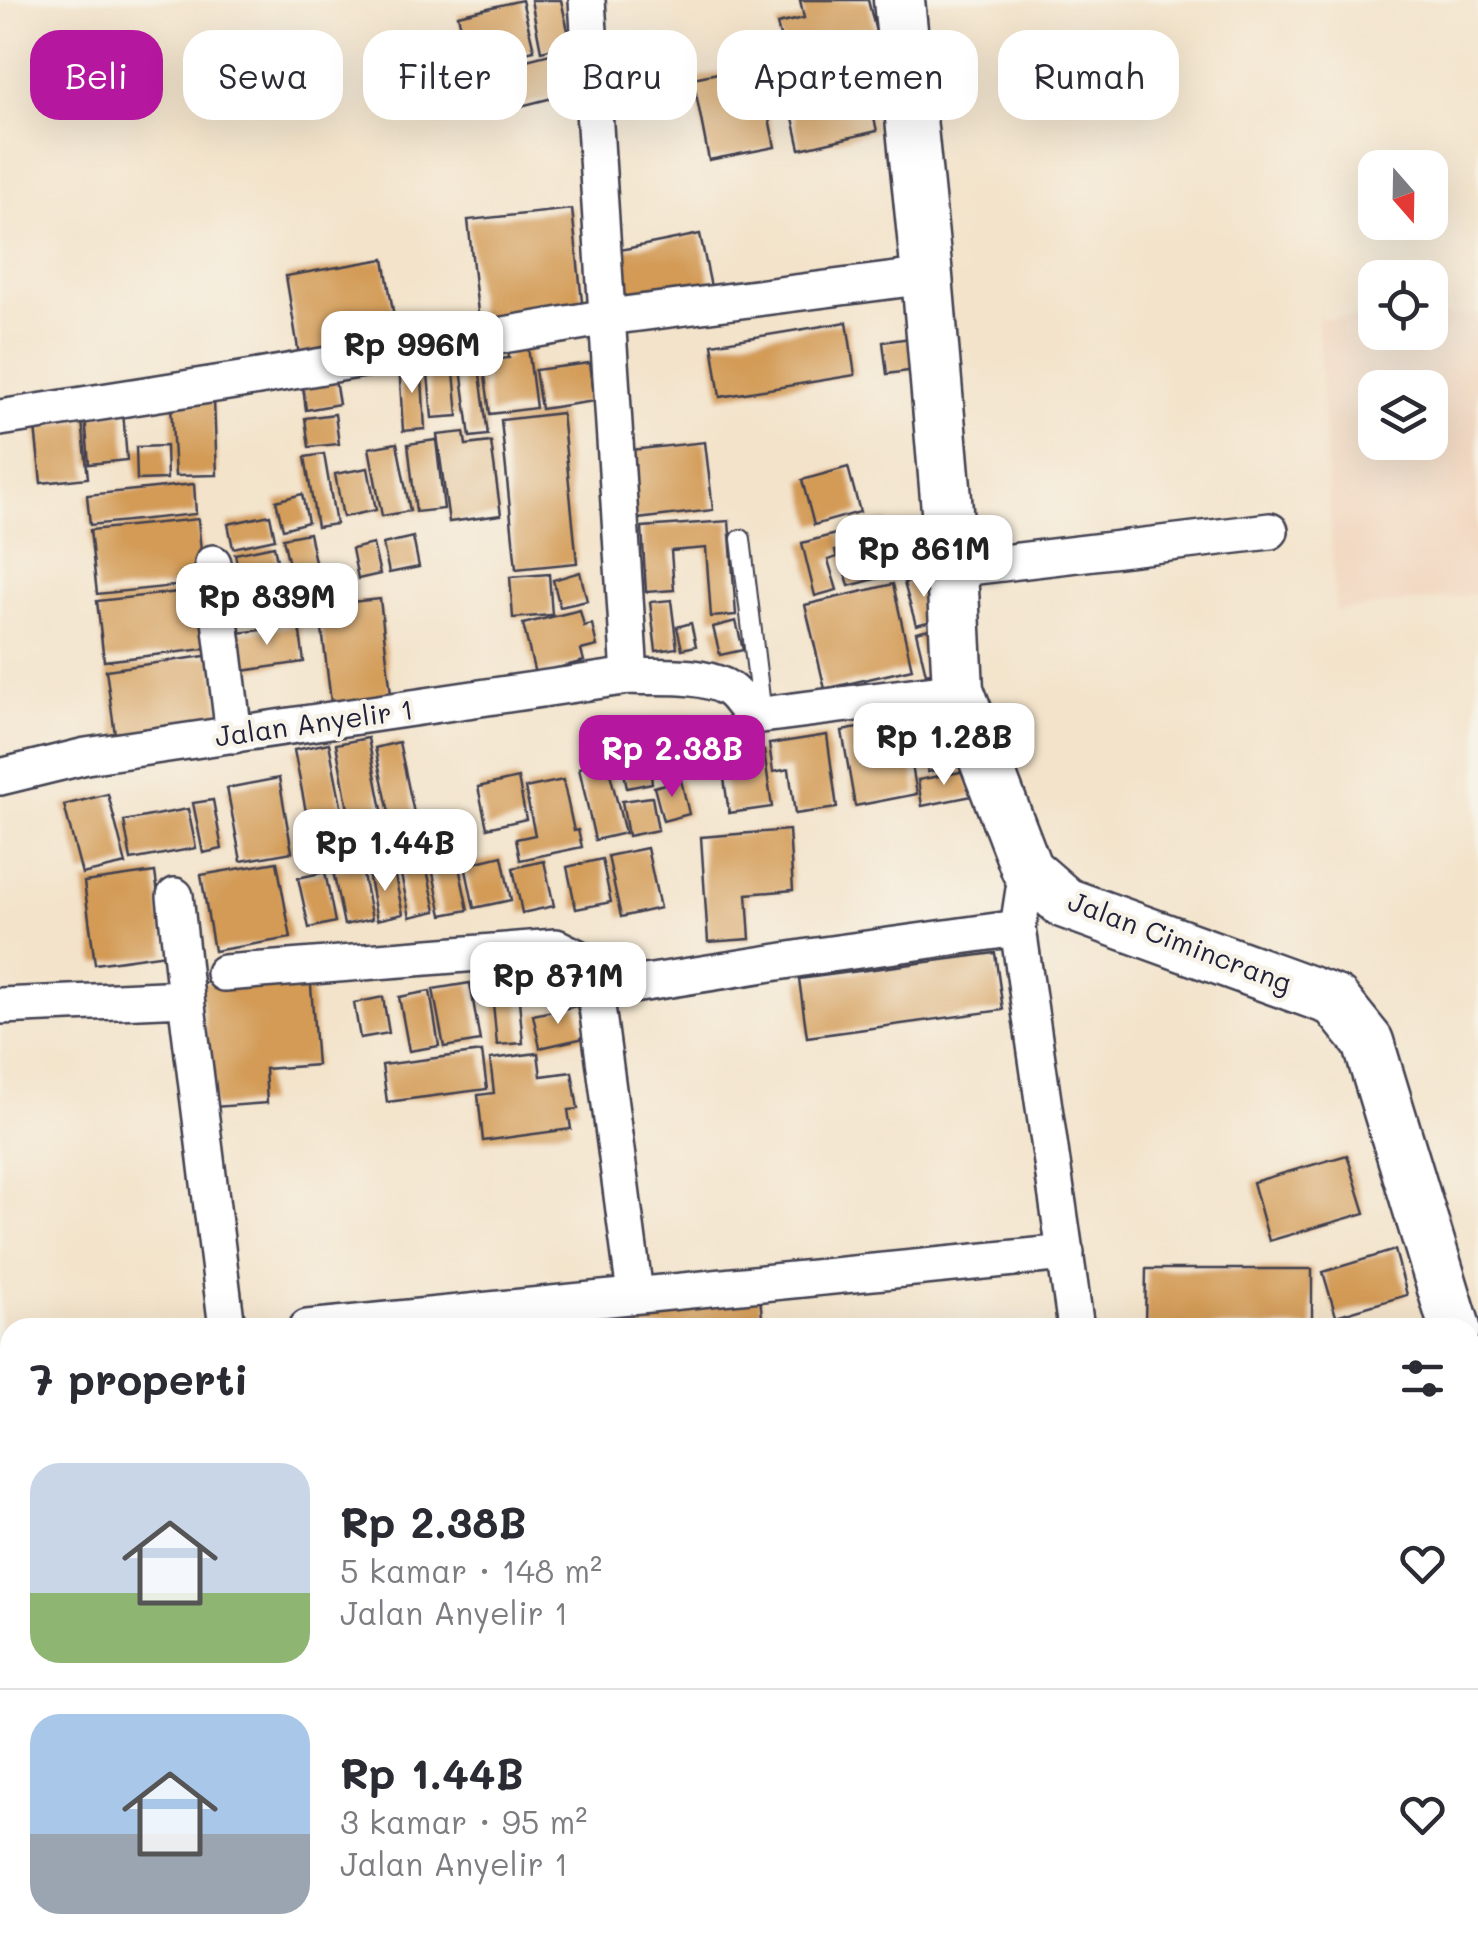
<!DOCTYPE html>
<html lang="id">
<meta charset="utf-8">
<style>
:root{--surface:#fff;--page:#f2f2f3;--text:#2b2b33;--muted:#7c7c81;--line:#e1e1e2;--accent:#b5179e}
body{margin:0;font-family:Mali,sans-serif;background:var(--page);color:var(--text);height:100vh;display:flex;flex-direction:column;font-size:38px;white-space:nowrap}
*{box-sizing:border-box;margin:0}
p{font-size:32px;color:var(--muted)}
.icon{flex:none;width:55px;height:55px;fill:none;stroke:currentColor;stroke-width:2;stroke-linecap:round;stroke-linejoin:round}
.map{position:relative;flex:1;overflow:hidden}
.sheet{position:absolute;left:0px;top:1318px;width:1480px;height:642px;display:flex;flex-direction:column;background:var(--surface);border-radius:30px 30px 0 0;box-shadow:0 10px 40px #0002}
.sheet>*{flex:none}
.guide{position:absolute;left:30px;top:30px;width:1420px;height:90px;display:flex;gap:20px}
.needle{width:65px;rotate:160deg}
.controls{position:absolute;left:1358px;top:150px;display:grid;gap:20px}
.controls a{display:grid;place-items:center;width:90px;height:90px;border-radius:20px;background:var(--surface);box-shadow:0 10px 40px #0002;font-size:50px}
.price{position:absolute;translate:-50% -85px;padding:0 22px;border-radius:20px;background:#fff;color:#222;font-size:32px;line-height:65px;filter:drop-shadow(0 2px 5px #0008)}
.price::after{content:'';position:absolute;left:50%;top:60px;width:30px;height:22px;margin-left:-15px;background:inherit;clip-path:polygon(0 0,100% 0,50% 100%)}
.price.current{background:var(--accent);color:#fff}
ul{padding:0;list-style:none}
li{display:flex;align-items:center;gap:30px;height:250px;padding:0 30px}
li+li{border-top:2px solid var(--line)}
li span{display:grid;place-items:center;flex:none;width:280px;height:200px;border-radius:30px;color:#555}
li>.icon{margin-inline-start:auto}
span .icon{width:120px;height:120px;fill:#fffc;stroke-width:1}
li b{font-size:42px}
h2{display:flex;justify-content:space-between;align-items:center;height:120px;padding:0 30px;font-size:42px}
.pill{padding:0 35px;border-radius:30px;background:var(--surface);box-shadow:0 10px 40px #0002;font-size:35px;line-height:90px}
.pill.current{background:var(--accent);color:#fff}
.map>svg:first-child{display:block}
</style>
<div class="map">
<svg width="1478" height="1958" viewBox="0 0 1478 1958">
<rect width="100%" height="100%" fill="#f7f3e8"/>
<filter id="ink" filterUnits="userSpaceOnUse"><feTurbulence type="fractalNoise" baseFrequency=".01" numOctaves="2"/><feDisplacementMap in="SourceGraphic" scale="20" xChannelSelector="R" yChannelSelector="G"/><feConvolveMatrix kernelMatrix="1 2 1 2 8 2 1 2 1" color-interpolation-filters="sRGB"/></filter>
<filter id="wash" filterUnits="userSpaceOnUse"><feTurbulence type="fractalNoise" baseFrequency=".0048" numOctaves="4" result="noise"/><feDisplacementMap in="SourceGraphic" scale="40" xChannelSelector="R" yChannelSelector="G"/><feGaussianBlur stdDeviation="2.25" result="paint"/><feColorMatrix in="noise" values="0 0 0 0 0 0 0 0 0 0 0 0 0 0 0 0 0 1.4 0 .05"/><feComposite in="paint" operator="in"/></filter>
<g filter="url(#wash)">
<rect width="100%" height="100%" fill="#f3e3ca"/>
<path fill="#f1d5bd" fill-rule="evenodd" d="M1478,315V594L1336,611L1317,318L1375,317V332H1430V316ZM1375,388H1430V442H1375Z"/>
<g id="blocks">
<g fill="#d39b57">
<path d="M522,0L534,50L470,65L458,15Z"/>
<path d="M531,0H561L571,44L541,51Z"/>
<path d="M800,0H868L877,36L815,52L813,45L784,52L777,24L804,18Z"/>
<path d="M857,46L877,131L800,149L781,64Z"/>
<path d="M558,52L568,94L477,117L467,75Z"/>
<path d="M758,65L775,147L709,160L693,78Z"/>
<path d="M572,209L583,311L479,322L468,220Z"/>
<path d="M700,234L711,287L621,306L610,252Z"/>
<path d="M384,259L398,340L299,355L286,276Z"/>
<path d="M847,322L855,375L720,397L712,344Z"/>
<path d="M917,337L922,369L887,374L883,342Z"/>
<path d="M527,339L536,408L490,414L483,361L509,358L507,342Z"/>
<path d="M478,359L488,435L470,437L460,361Z"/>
<path d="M453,360L458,416L432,418L427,363Z"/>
<path d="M421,361L425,429L403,431L399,363Z"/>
<path d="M590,363L595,401L541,409L535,370Z"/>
<path d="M334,374L339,404L306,410L302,379Z"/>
<path d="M214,401L217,475L175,476L171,404Z"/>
<path d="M123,412L127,460L89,464L85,416Z"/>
<path d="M562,413L577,563L516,569L501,420Z"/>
<path d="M335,414L339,444L309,447L305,418Z"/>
<path d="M82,421L88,478L41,483L35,427Z"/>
<path d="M464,432L466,445L491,442L501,515L449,522L437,435Z"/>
<path d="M436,440L444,509L416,512L408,444Z"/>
<path d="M705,442L713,510L629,520L621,451Z"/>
<path d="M397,443L410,511L382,516L369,448Z"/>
<path d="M166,446L167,479L137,480L136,447Z"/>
<path d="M324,454L336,524L317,527L305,457Z"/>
<path d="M848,467L860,512L814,525L802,480Z"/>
<path d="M368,468L376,510L343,517L335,474Z"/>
<path d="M194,484L196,514L90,525L87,495Z"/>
<path d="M302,494L308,522L283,529L276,501Z"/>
<path d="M270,515L275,539L233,548L228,524Z"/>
<path d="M198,519L204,583L97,594L90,530Z"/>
<path d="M729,521L736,615L711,617L706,548L671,551L674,590L646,592L642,527Z"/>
<path d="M886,521L891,538L895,537L905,571L849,586L840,552L850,549L845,531Z"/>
<path d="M309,533L321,591L296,596L283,538Z"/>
<path d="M839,533L843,549L835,551L837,557L828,560L837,590L815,596L802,543Z"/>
<path d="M413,537L419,567L389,573L383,544Z"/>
<path d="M373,544L380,574L358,579L352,549Z"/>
<path d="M274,546L285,599L246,608L235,554Z"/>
<path d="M580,572L587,601L560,607L553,580Z"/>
<path d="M549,574L552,615L513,618L510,577Z"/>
<path d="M931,576L943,618L916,625L904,583Z"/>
<path d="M893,584L912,669L825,689L805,605Z"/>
<path d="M206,589L213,648L104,661L97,601Z"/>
<path d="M380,599L392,703L332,710L319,605Z"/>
<path d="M671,600L677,648L656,651L650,602Z"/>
<path d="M580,610L584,626L592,624L597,646L581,650L584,661L535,674L523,624Z"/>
<path d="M736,621L743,650L720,655L713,627Z"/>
<path d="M691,623L696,646L682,649L677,627Z"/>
<path d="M299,625L304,662L235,672L230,634Z"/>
<path d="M942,626L951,668L926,674L916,632Z"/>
<path d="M212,655L222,727L116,742L106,670Z"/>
<path d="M904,719L917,794L855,806L842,731Z"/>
<path d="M653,723L658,754L671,751L675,770L651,775L652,783L627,788L616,730Z"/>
<path d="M827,735L837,808L795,814L789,769L773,772L769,744Z"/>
<path d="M368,738L384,820L351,826L336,744Z"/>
<path d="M399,742L415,818L391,822L375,748Z"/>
<path d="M329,743L343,816L308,822L294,750Z"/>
<path d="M967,743L972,761L928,772L924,754Z"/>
<path d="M764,751L772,807L729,813L721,758Z"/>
<path d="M607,761L625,833L595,840L579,768Z"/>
<path d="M966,771L972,796L922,806L918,780Z"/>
<path d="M279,778L292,852L241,861L227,788Z"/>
<path d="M518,778L526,819L487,828L478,787Z"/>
<path d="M563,780L574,831L578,830L582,847L520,860L516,839L535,835L525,788Z"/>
<path d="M681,780L689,814L663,821L654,787Z"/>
<path d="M108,794L126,864L82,874L64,805Z"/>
<path d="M652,797L658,830L628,836L622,801Z"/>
<path d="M213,800L222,849L203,853L193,803Z"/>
<path d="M188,809L196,848L131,860L124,821Z"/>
<path d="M789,830L793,890L747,894L750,939L708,942L701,837Z"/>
<path d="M647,848L660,908L621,917L608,856Z"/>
<path d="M502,856L511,900L474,908L465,865Z"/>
<path d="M602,859L611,902L576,909L567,867Z"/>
<path d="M544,861L554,906L522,913L513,868Z"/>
<path d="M277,862L291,938L214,951L201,875Z"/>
<path d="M458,862L468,910L442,915L432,868Z"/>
<path d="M361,865L372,919L344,925L333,871Z"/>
<path d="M426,865L436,911L410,917L400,870Z"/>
<path d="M393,867L403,914L377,920L368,873Z"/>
<path d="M155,872L166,954L95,964L84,882Z"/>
<path d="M325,872L335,922L309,928L298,878Z"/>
<path d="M995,953L1003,1010L807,1037L799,979Z"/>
<path d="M310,973L317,1065L265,1069L267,1103L214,1107L200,983Z"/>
<path d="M517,979L523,1043L497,1045L491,982Z"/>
<path d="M470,983L480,1041L444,1047L433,989Z"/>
<path d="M430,991L439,1046L409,1051L399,997Z"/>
<path d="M383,997L389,1033L360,1038L354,1003Z"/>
<path d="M577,1006L584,1038L540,1048L533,1015Z"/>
<path d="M482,1052L487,1089L387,1102L382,1065Z"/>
<path d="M538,1053L541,1076L572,1072L578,1109L568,1110L571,1129L483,1141L478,1095L494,1093L490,1059Z"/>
<path d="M1347,1155L1365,1213L1269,1241L1253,1182Z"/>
<path d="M1395,1250L1407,1295L1336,1316L1323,1272Z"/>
<path d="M1146,1269H1312V1328L1145,1327Z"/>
<path d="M760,1296L763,1328H616L614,1312Z"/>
<path d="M1478,1849V1899H1476L1470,1866V1851Z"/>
<path d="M512,1950H521L522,1958H484L483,1954Z"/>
<path d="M1073,1950H1151L1152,1958H1074Z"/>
<path d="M1159,1950H1473L1474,1958H1160Z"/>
</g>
</g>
</g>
<g filter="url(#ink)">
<use href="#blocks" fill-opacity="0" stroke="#413f50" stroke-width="2.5"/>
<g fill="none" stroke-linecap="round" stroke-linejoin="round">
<defs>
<path id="service" d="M741,539L762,715"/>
<g id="minor">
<path d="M587,0L630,676C661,678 697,673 725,687C742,695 739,710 762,715L958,690"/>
<path d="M0,418L241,380L608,317L927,276"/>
<path d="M213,563L234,735"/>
<path d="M952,569L1270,531"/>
<path d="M0,777L86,756L630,676"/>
<path d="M1027,870L1018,928L1076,1328"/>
<path d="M175,896L186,998"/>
<path d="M224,973L556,947L584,961L595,991"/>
<path d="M0,1006L186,998L227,1328"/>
<path d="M635,1294L595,991L809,957L1018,928"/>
<path d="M307,1328L1066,1253"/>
<path d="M1470,1806L1478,1805"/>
<path d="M311,1950L312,1958"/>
<path d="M532,1950L533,1958"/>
</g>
<g id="secondary">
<path d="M899,0L927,276L952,569L958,690L1027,870L1065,903L1335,1001L1368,1042L1455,1328"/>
<path d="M1470,1377L1478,1404"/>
</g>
</defs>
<use href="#service" stroke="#413f50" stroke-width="22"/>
<use href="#minor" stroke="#413f50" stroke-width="40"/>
<use href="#secondary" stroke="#413f50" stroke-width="55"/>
<use href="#service" stroke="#fff" stroke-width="18"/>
<use href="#minor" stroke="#fff" stroke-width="35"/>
<use href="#secondary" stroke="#fff" stroke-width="50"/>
</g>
</g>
<g text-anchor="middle" stroke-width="9" stroke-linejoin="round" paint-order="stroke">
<g font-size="28" fill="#22223b" stroke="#f7f3e8">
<text transform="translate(314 723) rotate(-8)" y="10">Jalan Anyelir 1</text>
<text transform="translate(1180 942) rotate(21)" y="10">Jalan Cimincrang</text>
</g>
</g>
</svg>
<div class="controls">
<a><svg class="needle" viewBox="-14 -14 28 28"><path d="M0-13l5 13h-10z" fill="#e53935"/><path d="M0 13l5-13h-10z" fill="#7c7c81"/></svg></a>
<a><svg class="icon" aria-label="locate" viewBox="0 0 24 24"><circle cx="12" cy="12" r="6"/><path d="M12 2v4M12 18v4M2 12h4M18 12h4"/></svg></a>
<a><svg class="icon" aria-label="layers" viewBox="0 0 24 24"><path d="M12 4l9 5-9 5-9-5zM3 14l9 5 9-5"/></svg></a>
</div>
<b class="price" style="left:412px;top:396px">Rp 996M</b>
<b class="price" style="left:924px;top:600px">Rp 861M</b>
<b class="price" style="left:267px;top:648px">Rp 839M</b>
<b class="price" style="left:944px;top:788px">Rp 1.28B</b>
<b class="price current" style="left:672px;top:800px">Rp 2.38B</b>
<b class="price" style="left:385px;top:894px">Rp 1.44B</b>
<b class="price" style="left:558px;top:1027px">Rp 871M</b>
<div class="guide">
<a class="pill current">Beli</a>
<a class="pill">Sewa</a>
<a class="pill">Filter</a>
<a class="pill">Baru</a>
<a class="pill">Apartemen</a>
<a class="pill">Rumah</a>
</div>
<section class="sheet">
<h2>7 properti<svg class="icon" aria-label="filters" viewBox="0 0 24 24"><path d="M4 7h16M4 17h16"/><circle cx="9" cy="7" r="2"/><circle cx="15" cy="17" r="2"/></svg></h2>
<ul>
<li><span style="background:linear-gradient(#c9d6e8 65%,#8fb573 0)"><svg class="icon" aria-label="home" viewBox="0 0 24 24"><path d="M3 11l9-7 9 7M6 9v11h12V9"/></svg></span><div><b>Rp 2.38B</b><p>5 kamar · 148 m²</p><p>Jalan Anyelir 1</p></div><svg class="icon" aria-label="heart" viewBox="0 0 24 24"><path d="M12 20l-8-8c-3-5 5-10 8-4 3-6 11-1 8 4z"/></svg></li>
<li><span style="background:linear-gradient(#a9c7e8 60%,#9aa5b1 0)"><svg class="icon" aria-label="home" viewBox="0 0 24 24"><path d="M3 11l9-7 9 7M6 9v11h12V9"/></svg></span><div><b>Rp 1.44B</b><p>3 kamar · 95 m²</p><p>Jalan Anyelir 1</p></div><svg class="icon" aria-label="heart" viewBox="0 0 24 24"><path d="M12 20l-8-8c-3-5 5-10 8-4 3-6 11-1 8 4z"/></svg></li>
</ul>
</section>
</div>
